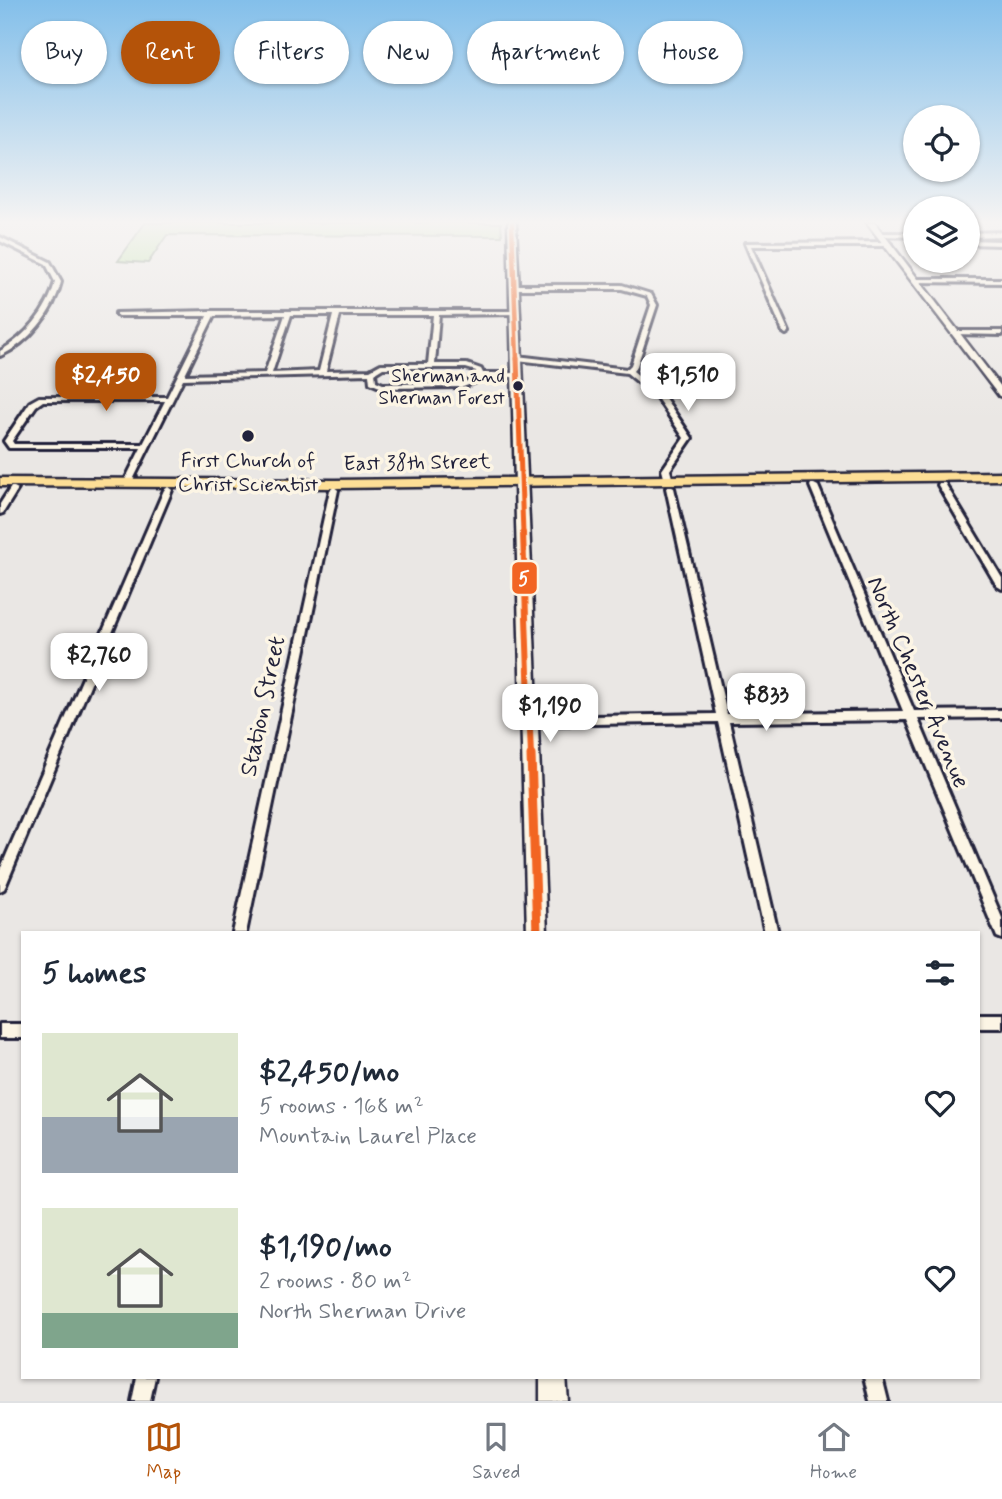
<!DOCTYPE html>
<meta charset="utf-8">
<style>
:root{--surface:#fff;--page:#f2f2f3;--text:#1f2937;--muted:#747a83;--line:#e0e1e3;--accent:#b45309}
body{margin:0;font-family:Mynerve,sans-serif;background:var(--page);color:var(--text);height:100vh;display:flex;flex-direction:column;font-size:26px;white-space:nowrap}
*{box-sizing:border-box;margin:0}
p{font-size:23px;color:var(--muted)}
.icon{flex:none;width:38px;height:38px;fill:none;stroke:currentColor;stroke-width:2;stroke-linecap:round;stroke-linejoin:round}
.map{position:relative;flex:1;overflow:hidden}
.panel{position:absolute;left:21px;top:931px;width:959px;height:448px;display:flex;flex-direction:column;background:var(--surface);border-radius:0px;box-shadow:0 2px 5px #0004}
.panel>*{flex:none}
.guide{position:absolute;left:21px;top:21px;width:961px;height:63px;display:flex;gap:14px}
.tools{position:absolute;left:903px;top:105px;display:grid;gap:14px}
.tools a{display:grid;place-items:center;width:77px;height:77px;border-radius:50%;background:var(--surface);box-shadow:0 2px 5px #0004;font-size:35px}
.price{position:absolute;translate:-50% -60px;padding:0 16px;border-radius:14px;background:#fff;color:#222;font-size:23px;line-height:46px;filter:drop-shadow(0 2px 4px #0008)}
.price::after{content:'';position:absolute;left:50%;top:42px;width:21px;height:16px;margin-left:-10px;background:inherit;clip-path:polygon(0 0,100% 0,50% 100%)}
.price.selected{background:var(--accent);color:#fff}
ul{padding:0;list-style:none}
li{display:flex;align-items:center;gap:21px;height:175px;padding:0 21px}
li span{display:grid;place-items:center;flex:none;width:196px;height:140px;border-radius:0px;color:#555}
li>.icon{margin-inline-start:auto}
span .icon{width:84px;height:84px;fill:#fffc;stroke-width:1}
li b{font-size:30px}
h2{display:flex;justify-content:space-between;align-items:center;height:84px;padding:0 21px;font-size:30px}
.chip{padding:0 24px;border-radius:32px;background:var(--surface);box-shadow:0 2px 5px #0004;font-size:24px;line-height:63px}
.chip.selected{background:var(--accent);color:#fff}
.dock{display:flex;justify-content:space-around;align-items:center;height:98px;border-top:2px solid var(--line);background:var(--surface);font-size:19px;color:var(--muted)}
.dock a{display:grid;justify-items:center;gap:4px}
.dock .selected{color:var(--accent)}
.map>svg:first-child{display:block}
</style>
<div class="map">
<svg width="1002" height="1401" viewBox="0 0 1002 1401">
<rect width="100%" height="100%" fill="#eae7e4"/>
<filter id="ink" filterUnits="userSpaceOnUse"><feTurbulence type="fractalNoise" baseFrequency=".0143" numOctaves="2"/><feDisplacementMap in="SourceGraphic" scale="14" xChannelSelector="R" yChannelSelector="G"/><feConvolveMatrix kernelMatrix="1 2 1 2 8 2 1 2 1" color-interpolation-filters="sRGB"/></filter>
<g filter="url(#ink)">
<path fill="#bae3a0" stroke="#6e826e" stroke-width="2" d="M145,223H501L502,236L167,235L148,263L118,261Z"/>
<g fill="none" stroke-linecap="round" stroke-linejoin="round">
<defs>
<g id="minor">
<path d="M1002,232V236L968,237V233Z"/>
<path d="M881,233H915V237L879,236V234Z"/>
<path d="M0,237L50,262L61,282C54,312 28,344 0,356V351C25,337 48,311 55,282L46,264L0,241Z"/>
<path d="M968,240L1002,241V245L968,244Z"/>
<path d="M745,243L888,242L891,244L888,246H751L789,332L786,334L783,332Z"/>
<path d="M916,279H1002V283L914,282V280Z"/>
<path d="M622,285L651,294L657,305L637,366L633,371L663,395L692,438L670,470L673,481L669,483L665,481L662,470L684,438L657,398L627,373L517,360L514,358L517,356L627,369L631,365L651,305L647,296L622,289H514L511,287L514,285Z"/>
<path d="M212,311H515L517,312V314L439,315L435,364H467L481,369L483,373H517L520,375L517,377H483L482,380L463,387L382,388L370,383L369,374L183,379L131,484L127,486L123,484L141,448H9L4,441L30,402L39,397H167L207,316H118L116,315V313ZM285,315L265,373L185,375L214,316ZM291,315H333L319,371L272,373ZM340,315H433L428,364H381L370,370L326,371ZM383,368H466L476,371V378L462,383L383,384L376,381L375,373ZM43,401H165L143,444H14L12,441L36,406Z"/>
<path d="M955,331H1002V335L953,334V332Z"/>
<path d="M939,483H945L946,485L1002,578V589L997,586L938,485Z"/>
<path d="M811,484H814L818,486L914,711L1002,710V718L918,719L1002,918V939L997,937L907,720L729,722L778,933H765L718,722L530,725L526,724L525,721L526,718L530,717L716,714L666,488L670,486L674,488L727,714L903,711L810,486Z"/>
<path d="M11,487H14L18,489L3,513L0,514V504Z"/>
<path d="M168,487L172,490L6,885L4,889L0,891V870L164,490Z"/>
<path d="M334,487L338,490L246,933H233L330,490Z"/>
<rect x="978" y="1014" width="24" height="14"/>
<rect x="0" y="1024" width="23" height="14"/>
<path d="M137,1377H155L150,1401H132Z"/>
<path d="M864,1377H882L888,1401H870Z"/>
</g>
<path id="tertiary" d="M867,223H875L1002,388V397L999,396Z"/>
<g id="secondary">
<path d="M508,223H516L547,933H527Z"/>
<path d="M540,1377H566L568,1401H540Z"/>
</g>
<path id="primary" d="M1002,472V480L335,488L0,486V478L335,480Z"/>
</defs>
<use href="#minor" stroke="#22223b" stroke-width="6"/>
<use href="#tertiary" stroke="#22223b" stroke-width="5"/>
<use href="#secondary" stroke="#22223b" stroke-width="5"/>
<use href="#primary" stroke="#22223b" stroke-width="5"/>
<use href="#minor" fill="#fcf5e5" fill-rule="evenodd"/>
<use href="#tertiary" fill="#fcf5e5" fill-rule="evenodd"/>
<use href="#secondary" fill="#fcf5e5" fill-rule="evenodd"/>
<use href="#primary" fill="#fdde96" fill-rule="evenodd"/>
<defs>
<path id="bus-1-far3" d="M512,223L517,360"/>
<path id="bus-1-far2" d="M517,358L523,534"/>
<path id="bus-1-far1" d="M523,533L531,757"/>
<path id="bus-1" d="M531,755L537,933"/>
</defs>
<use href="#bus-1-far3" stroke="#fcf5e5" stroke-width="7"/>
<use href="#bus-1-far2" stroke="#fcf5e5" stroke-width="9"/>
<use href="#bus-1-far1" stroke="#fcf5e5" stroke-width="11"/>
<use href="#bus-1" stroke="#fcf5e5" stroke-width="14"/>
<use href="#bus-1-far3" stroke="#f26522" stroke-width="4.5"/>
<use href="#bus-1-far2" stroke="#f26522" stroke-width="5"/>
<use href="#bus-1-far1" stroke="#f26522" stroke-width="6"/>
<use href="#bus-1" stroke="#f26522" stroke-width="9"/>
</g>
</g>
<linearGradient id="sky" x2="0" y2="1"><stop stop-color="#83bfea"/><stop offset="0.53" stop-color="#f6f4f3"/><stop offset="1" stop-color="#f6f4f3" stop-opacity="0"/></linearGradient>
<rect width="1002" height="419" fill="url(#sky)"/>
<g fill="#22223b" stroke="#fcf5e5" stroke-width="2.5">
<circle cx="518" cy="386" r="6"/>
<circle cx="248" cy="436" r="7"/>
</g>
<g text-anchor="middle" stroke-width="7" stroke-linejoin="round" paint-order="stroke">
<g font-size="19" fill="#22223b" stroke="#fcf5e5" text-anchor="end">
<text x="505" y="382">Sherman and<tspan x="505" dy="22">Sherman Forest</tspan></text>
</g>
<g font-size="21" fill="#22223b" stroke="#fcf5e5">
<text x="248" y="467">First Church of<tspan x="248" dy="24">Christ Scientist</tspan></text>
</g>
<g font-size="21" fill="#22223b" stroke="#fcf5e5">
<text transform="translate(417 462) rotate(-1)" y="7">East 38th Street</text>
</g>
<g font-size="24" fill="#22223b" stroke="#fcf5e5">
<text transform="translate(919 682) rotate(67)" y="8">North Chester Avenue</text>
<text transform="translate(262 706) rotate(-78)" y="8">Station Street</text>
</g>
</g>
<rect stroke="#fcf5e5" stroke-width="2.5" x="511" y="561" width="27" height="34" rx="7" fill="#f26522"/>
<g font-size="19" text-anchor="middle" font-weight="bold" fill="#fff">
<text x="524" y="585">5</text>
</g>
</svg>
<div class="tools">
<a><svg class="icon" aria-label="locate" viewBox="0 0 24 24"><circle cx="12" cy="12" r="6"/><path d="M12 2v4M12 18v4M2 12h4M18 12h4"/></svg></a>
<a><svg class="icon" aria-label="layers" viewBox="0 0 24 24"><path d="M12 4l9 5-9 5-9-5zM3 14l9 5 9-5"/></svg></a>
</div>
<b class="price selected" style="left:106px;top:413px">$2,450</b>
<b class="price" style="left:688px;top:413px">$1,510</b>
<b class="price" style="left:99px;top:693px">$2,760</b>
<b class="price" style="left:766px;top:733px">$833</b>
<b class="price" style="left:550px;top:744px">$1,190</b>
<div class="guide">
<a class="chip">Buy</a>
<a class="chip selected">Rent</a>
<a class="chip">Filters</a>
<a class="chip">New</a>
<a class="chip">Apartment</a>
<a class="chip">House</a>
</div>
<section class="panel">
<h2>5 homes<svg class="icon" aria-label="filters" viewBox="0 0 24 24"><path d="M4 7h16M4 17h16"/><circle cx="9" cy="7" r="2"/><circle cx="15" cy="17" r="2"/></svg></h2>
<ul>
<li><span style="background:linear-gradient(#dfe7d0 60%,#9aa5b1 0)"><svg class="icon" aria-label="home" viewBox="0 0 24 24"><path d="M3 11l9-7 9 7M6 9v11h12V9"/></svg></span><div><b>$2,450/mo</b><p>5 rooms · 168 m²</p><p>Mountain Laurel Place</p></div><svg class="icon" aria-label="heart" viewBox="0 0 24 24"><path d="M12 20l-8-8c-3-5 5-10 8-4 3-6 11-1 8 4z"/></svg></li>
<li><span style="background:linear-gradient(#dfe7d0 75%,#7fa58c 0)"><svg class="icon" aria-label="home" viewBox="0 0 24 24"><path d="M3 11l9-7 9 7M6 9v11h12V9"/></svg></span><div><b>$1,190/mo</b><p>2 rooms · 80 m²</p><p>North Sherman Drive</p></div><svg class="icon" aria-label="heart" viewBox="0 0 24 24"><path d="M12 20l-8-8c-3-5 5-10 8-4 3-6 11-1 8 4z"/></svg></li>
</ul>
</section>
</div>
<nav class="dock">
<a class="selected"><svg class="icon" aria-label="map" viewBox="0 0 24 24"><path d="M3 6l6-2 6 2 6-2v14l-6 2-6-2-6 2zM9 4v14M15 6v14"/></svg>Map</a>
<a><svg class="icon" aria-label="saved" viewBox="0 0 24 24"><path d="M7 4h10v16l-5-4-5 4z"/></svg>Saved</a>
<a><svg class="icon" aria-label="home" viewBox="0 0 24 24"><path d="M3 11l9-7 9 7M6 9v11h12V9"/></svg>Home</a>
</nav>
